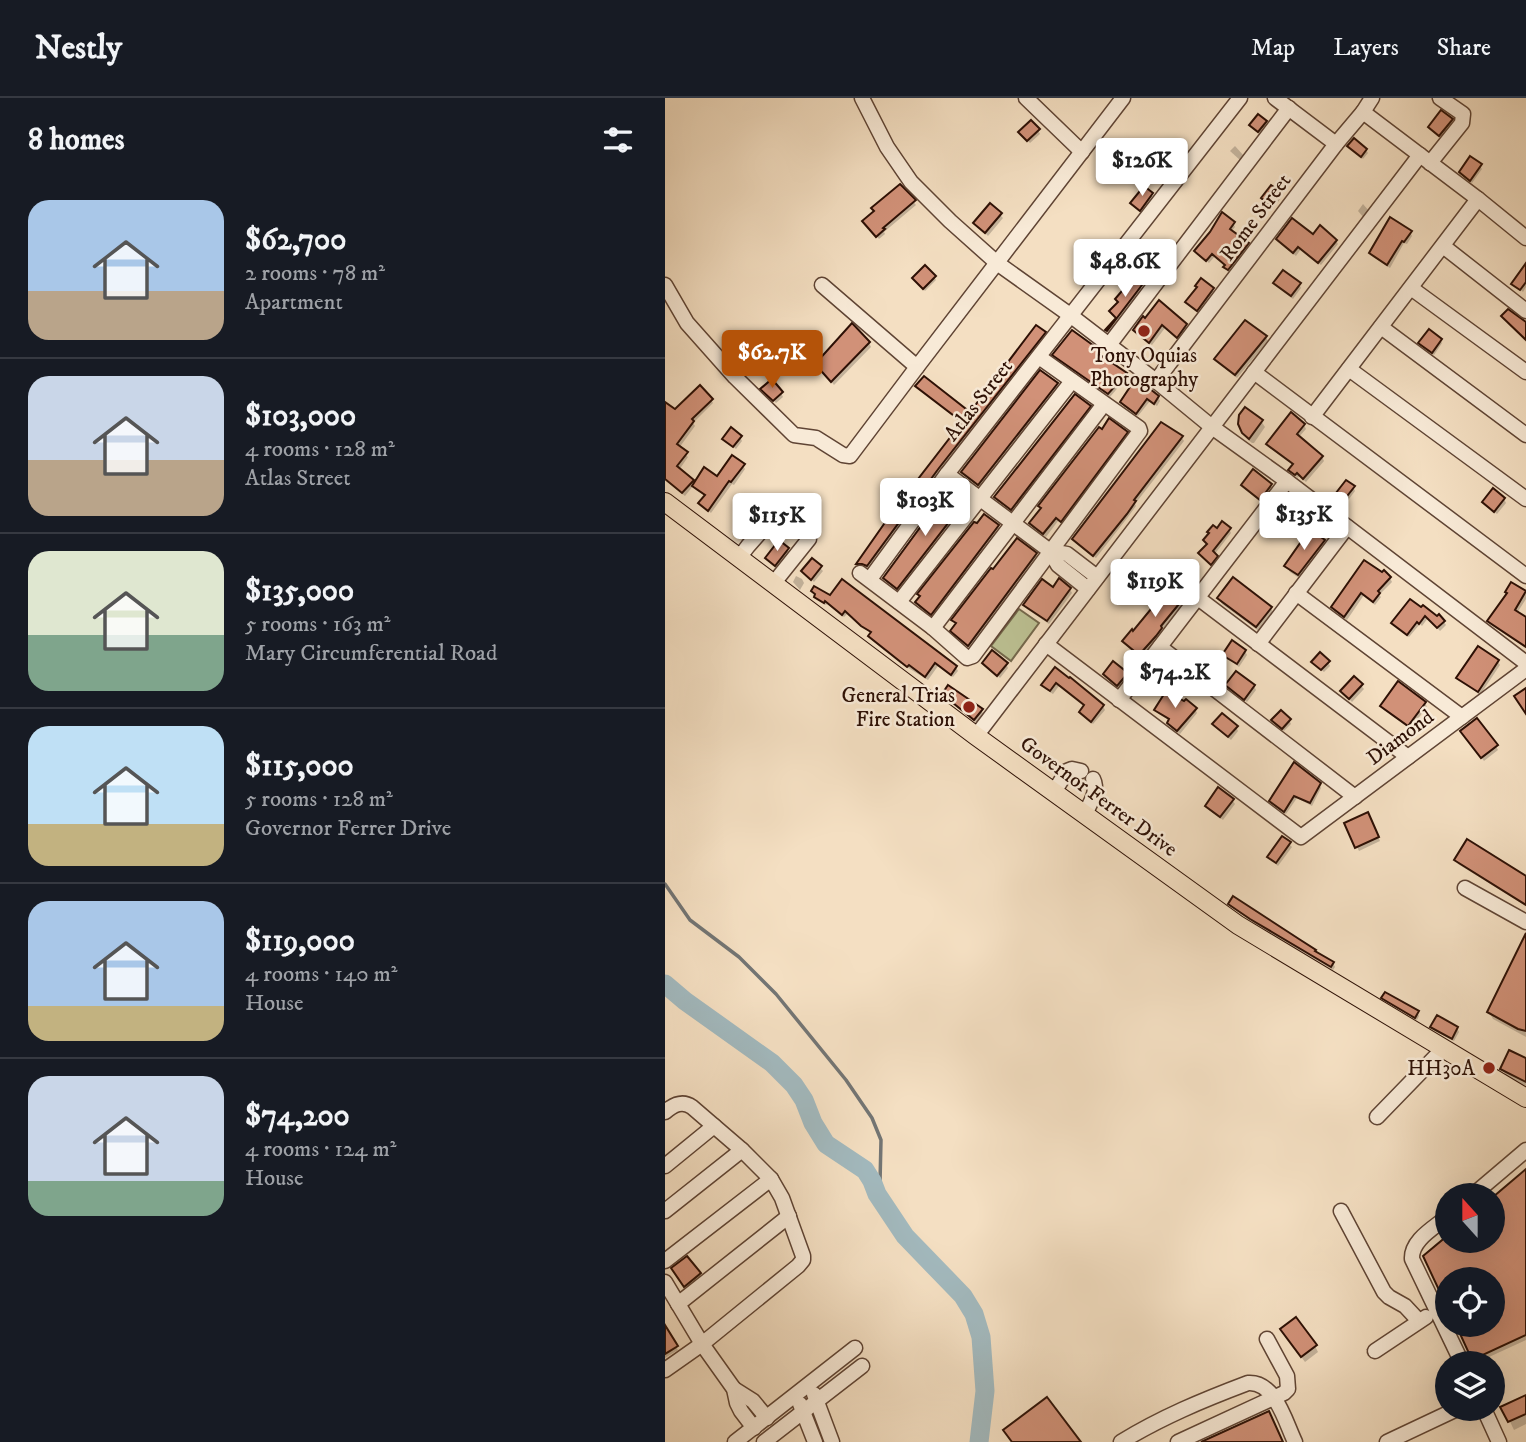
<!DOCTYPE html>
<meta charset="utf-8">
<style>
:root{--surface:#171b24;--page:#242831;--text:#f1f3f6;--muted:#9ea1a6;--line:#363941;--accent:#b45309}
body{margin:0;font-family:"IM FELL DW Pica",serif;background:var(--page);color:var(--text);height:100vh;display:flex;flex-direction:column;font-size:26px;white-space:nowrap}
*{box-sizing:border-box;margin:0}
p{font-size:23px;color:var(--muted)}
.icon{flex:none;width:38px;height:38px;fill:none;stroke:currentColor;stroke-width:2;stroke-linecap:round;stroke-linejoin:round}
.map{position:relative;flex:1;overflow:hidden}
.drawer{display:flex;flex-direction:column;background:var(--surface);width:665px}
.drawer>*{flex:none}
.needle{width:46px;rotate:339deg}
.controls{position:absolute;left:770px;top:1085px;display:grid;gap:14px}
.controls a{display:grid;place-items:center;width:70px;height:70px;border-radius:50%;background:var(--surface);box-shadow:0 7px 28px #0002;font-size:35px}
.price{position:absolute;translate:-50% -60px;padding:0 16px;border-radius:7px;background:#fff;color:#222;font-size:23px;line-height:46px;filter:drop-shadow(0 2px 4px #0008)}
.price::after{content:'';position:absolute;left:50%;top:42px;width:21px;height:16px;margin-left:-10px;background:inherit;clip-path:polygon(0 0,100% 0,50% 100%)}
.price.selected{background:var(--accent);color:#fff}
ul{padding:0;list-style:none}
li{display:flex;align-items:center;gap:21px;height:175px;padding:0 28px}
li+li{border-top:2px solid var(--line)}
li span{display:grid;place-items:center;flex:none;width:196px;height:140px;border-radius:21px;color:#555}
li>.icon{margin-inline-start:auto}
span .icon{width:84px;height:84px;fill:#fffc;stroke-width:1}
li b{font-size:30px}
h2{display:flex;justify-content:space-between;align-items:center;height:84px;padding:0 28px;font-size:30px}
header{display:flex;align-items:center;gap:42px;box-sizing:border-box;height:98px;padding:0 35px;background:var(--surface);border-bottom:2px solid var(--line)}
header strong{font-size:33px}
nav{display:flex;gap:38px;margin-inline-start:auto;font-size:24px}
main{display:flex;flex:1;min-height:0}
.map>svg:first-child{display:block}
</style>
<header>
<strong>Nestly</strong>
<nav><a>Map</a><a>Layers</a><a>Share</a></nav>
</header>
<main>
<section class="drawer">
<h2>8 homes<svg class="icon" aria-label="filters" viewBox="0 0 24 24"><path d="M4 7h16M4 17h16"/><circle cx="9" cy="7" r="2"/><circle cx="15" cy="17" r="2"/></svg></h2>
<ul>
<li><span style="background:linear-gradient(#a9c7e8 65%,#b9a48a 0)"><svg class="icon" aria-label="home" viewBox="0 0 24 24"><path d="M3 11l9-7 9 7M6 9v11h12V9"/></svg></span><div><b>$62,700</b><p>2 rooms · 78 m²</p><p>Apartment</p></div></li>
<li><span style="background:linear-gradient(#c9d6e8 60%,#b9a48a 0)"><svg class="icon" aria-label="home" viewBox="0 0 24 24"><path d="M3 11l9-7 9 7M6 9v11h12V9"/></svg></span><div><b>$103,000</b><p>4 rooms · 128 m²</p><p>Atlas Street</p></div></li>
<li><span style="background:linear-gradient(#dfe7d0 60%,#7fa58c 0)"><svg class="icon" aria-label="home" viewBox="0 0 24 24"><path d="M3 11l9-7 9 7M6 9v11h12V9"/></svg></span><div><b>$135,000</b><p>5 rooms · 163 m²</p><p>Mary Circumferential Road</p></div></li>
<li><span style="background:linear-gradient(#bfe0f5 70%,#c2b280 0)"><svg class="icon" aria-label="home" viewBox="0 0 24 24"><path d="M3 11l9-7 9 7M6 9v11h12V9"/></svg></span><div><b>$115,000</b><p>5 rooms · 128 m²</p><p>Governor Ferrer Drive</p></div></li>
<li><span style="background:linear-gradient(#a9c7e8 75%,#c2b280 0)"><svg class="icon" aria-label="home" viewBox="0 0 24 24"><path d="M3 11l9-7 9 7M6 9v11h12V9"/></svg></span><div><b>$119,000</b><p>4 rooms · 140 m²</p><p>House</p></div></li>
<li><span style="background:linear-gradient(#c9d6e8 75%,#7fa58c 0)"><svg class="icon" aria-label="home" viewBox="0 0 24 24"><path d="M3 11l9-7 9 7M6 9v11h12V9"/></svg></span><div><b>$74,200</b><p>4 rooms · 124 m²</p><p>House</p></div></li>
</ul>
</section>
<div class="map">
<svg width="861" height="1344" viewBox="0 0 861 1344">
<rect width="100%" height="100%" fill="#f4dfc2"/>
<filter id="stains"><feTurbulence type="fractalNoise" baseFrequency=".00286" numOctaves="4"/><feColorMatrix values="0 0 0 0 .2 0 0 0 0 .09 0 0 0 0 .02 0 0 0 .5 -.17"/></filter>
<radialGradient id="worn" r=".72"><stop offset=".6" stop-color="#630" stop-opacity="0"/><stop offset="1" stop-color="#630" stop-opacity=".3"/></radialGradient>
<path fill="#bcc193" stroke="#74684c" stroke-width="2" d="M354,511L374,525L346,563L326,548Z"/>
<g fill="#0003">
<path d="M786,22L789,25L777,41L765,30Z"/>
<path d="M601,24L603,28L596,37L586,27Z"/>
<path d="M373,32L375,36L365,45L357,37Z"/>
<path d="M570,48L579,58L576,63L565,53Z"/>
<path d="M684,48L701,52L703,55L698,61Z"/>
<path d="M815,68L817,71L807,85L798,78L796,74Z"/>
<path d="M235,88L251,107L219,134L220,136L214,141L202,127Z"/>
<path d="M479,91L489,100L477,115L467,106Z"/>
<path d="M614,96L617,99L608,110L598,100Z"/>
<path d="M698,106L704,113L699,120L693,113Z"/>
<path d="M325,107L338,120L323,138L310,125Z"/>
<path d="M568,125L570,129L566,134L582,146L584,150L565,175L562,173L561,168L550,158L544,165L531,153Z"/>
<path d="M745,134L747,138L742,146L739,145L725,170L708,159L706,155Z"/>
<path d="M648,138L671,143L673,146L656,167L636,151L631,158L615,145L613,142Z"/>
<path d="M861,173V189L858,194L849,186Z"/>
<path d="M269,179L271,182L260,193L249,181Z"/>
<path d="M537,182L550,195L534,216L522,205Z"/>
<path d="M468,183L478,192L445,236L442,232L452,221L448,217Z"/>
<path d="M610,185L634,186L636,190L628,201L612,188Z"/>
<path d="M480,222L521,228L523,231L514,242L500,230L487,247L472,236L470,232Z"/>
<path d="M379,235L381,238L205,471L200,469H195L193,466L228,417L298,326L255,292L253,288L305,317Z"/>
<path d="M601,239L603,243L572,280L554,265L551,261Z"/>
<path d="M775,242L777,245L769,257L757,248L755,245Z"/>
<path d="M204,245L206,249L169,287L155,270Z"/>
<path d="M435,254L436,259L460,276L462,279L445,299L391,260L389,257Z"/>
<path d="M392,286L394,289L316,390L300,378L298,374Z"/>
<path d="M100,294L116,295L118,299L111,305Z"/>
<path d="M493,299L495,303L492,308L485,303L473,318L459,308L457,304Z"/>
<path d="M46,302L48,305L28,325L30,328L14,350L23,359L14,372L30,387L78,368L80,371L69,387L67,386L46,415L35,405L41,398L31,392L28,388L20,398L0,382V307L10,314Z"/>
<path d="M424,309L426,312L349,414L333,403L331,399Z"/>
<path d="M596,323L600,329L589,345H587L582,341L578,334Z"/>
<path d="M639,327L641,331L633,340L657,359L659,363L641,384L634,378L633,380L627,375L625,372L629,367L605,350L603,346Z"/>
<path d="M461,335L463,338L398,426L393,423L381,439L368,429L366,425Z"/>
<path d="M75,339L77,343L71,351L59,341Z"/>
<path d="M517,340L519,343L470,406L471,408L463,419L431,460L411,445L409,441Z"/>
<path d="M606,387L608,391L597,405L580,391L578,388Z"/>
<path d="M688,389L690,393L678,409L671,404L669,401Z"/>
<path d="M284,392L300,404L302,407L235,493L222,484L220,480Z"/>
<path d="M839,401L841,405L832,416L821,407Z"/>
<path d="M319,418L333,428L335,432L269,519L254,508L252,505Z"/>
<path d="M564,431L566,435L549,457L553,462L548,469L536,456L552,432Z"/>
<path d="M352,443L371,457L373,460L306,551L290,536L292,527L288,522Z"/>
<path d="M659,443L662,449L637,482L625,474L621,468Z"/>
<path d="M115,445L125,455L112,470L102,460Z"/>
<path d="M147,462L158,473L149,484L138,473Z"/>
<path d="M131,478L137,481L139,485L135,492L128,484Z"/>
<path d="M725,480L727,484L714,497L716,499L710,507L699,497L682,522L670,513L668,509Z"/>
<path d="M847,486L861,496V501L852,515L861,521V550L826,527L824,524L843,496Z"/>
<path d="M388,491H405L407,495L384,526L362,511L360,507Z"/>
<path d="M148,493L291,569L293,573L288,579L273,568L263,582L235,565L207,542L205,538L207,536L182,516L179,519L162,506L161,507L153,502Z"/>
<path d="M521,496L524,500L497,532L498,534L477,560L461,547L459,544Z"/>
<path d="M554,500L606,510L609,516L595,534L557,506Z"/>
<path d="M745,504L779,524L781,527L775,533L763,520L757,528L755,526L744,539L731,529L728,525Z"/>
<path d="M580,553L582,557L574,569L562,560L559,557Z"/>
<path d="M663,564L665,568L659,574L650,567Z"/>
<path d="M833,564L835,567L815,597L796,583L794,580Z"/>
<path d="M319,565L341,566L343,570L335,580Z"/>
<path d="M390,571L438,608L440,612L428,626L416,615L421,609L394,588L388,596L380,591L378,587Z"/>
<path d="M440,576H461L463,580L455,590Z"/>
<path d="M689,580L699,591L687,604L679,596Z"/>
<path d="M562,587L589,588L591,592L582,604L565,591Z"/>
<path d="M279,596L316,613L319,616L312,625L281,599Z"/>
<path d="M760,605L762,609L745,631L719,612L717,608Z"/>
<path d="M520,606L530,611L532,615L515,636L506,629L504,625L505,623L494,616L491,612Z"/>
<path d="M608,622H624L626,626L619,633Z"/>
<path d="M571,629L573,633L566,642L552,630Z"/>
<path d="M799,637L831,648L833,652L819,663Z"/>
<path d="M654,686L656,690L647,708L632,700L621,716L608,706L606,703Z"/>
<path d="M567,702L570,706L558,722L544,712L542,708Z"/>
<path d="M705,720L715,743L694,753L692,749Z"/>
<path d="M624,746L627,749L613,768L606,762L604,759Z"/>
<path d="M791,762L861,780V808L793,766Z"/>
<path d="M565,806L668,865L670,869L668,872L589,825L567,809Z"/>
<path d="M861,845V939L828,921L824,914Z"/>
<path d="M718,900L752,914L754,918L752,922L720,903Z"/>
<path d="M767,929L792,930L794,934L789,943L770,933Z"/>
<path d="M861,963V988L842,979L837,971Z"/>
<path d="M861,1073V1242L811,1265L793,1227H828V1181H782V1205L761,1158L782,1140V1143H828V1101Z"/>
<path d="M22,1160L37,1180L23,1191L8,1171Z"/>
<path d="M0,1231L13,1252L0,1260Z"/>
<path d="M620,1237L650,1248L653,1254L640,1264Z"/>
<path d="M861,1298V1326L849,1332L838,1309Z"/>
</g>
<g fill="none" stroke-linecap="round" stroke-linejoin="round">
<path stroke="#737574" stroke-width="3.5" d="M0,786L25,822L74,859L111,896L181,982L207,1020L216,1042L215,1085L222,1112"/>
<path stroke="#a2b9be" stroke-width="19" d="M0,886L20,903L107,965L129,987L139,1002L148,1025L161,1046L200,1072L207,1083L212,1096L240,1138L298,1198L309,1216L316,1239L320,1293L314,1344"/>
</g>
<g fill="#d19178" stroke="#2d1005" stroke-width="2">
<path d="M776,12L788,21L774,38L763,29Z"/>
<path d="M593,16L602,23L593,34L584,27Z"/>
<path d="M366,22L375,31L362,43L353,34Z"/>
<path d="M689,40L702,51L696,59L682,48Z"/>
<path d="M805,58L817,66L805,83L794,74Z"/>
<path d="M235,86L251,102L218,130L220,131L211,139L197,123L209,113L206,110Z"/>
<path d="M606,87L616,94L605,107L596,100Z"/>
<path d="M479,88L488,95L475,113L465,105Z"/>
<path d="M325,105L337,115L320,135L308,125Z"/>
<path d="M557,114L570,124L565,131L584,145L563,172L558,169L560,167L547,156L541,163L529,153L545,134Z"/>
<path d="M725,119L747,133L739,144L737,143L722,167L704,155Z"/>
<path d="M627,120L648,136L655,127L672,142L653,165L633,149L628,155L611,141Z"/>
<path d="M861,165V184L855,192L846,186Z"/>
<path d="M260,167L271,178L258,191L247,180Z"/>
<path d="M618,172L636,185L626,198L608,185Z"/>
<path d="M468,180L477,187L442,233L440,232L451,220L444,213L453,204L450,201Z"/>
<path d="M536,180L549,190L532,213L520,204L532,189L530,188Z"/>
<path d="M494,202L522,226L512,240L497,227L484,245L468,232L478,218L480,220Z"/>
<path d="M843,211L861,224V242L836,218Z"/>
<path d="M580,222L602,238L570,277L549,261Z"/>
<path d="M187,225L205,244L166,284L150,266Z"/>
<path d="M371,227L381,234L274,370L202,468L197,466H191L226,416L297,324L250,288L259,278L305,314Z"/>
<path d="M764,231L777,241L767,255L753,245Z"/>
<path d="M407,232L436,253L434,256L462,275L443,296L387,257Z"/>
<path d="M375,272L393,285L313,387L296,374Z"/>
<path d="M471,280L494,298L489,306L482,301L471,316L455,304Z"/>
<path d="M107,281L118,294L108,303L95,291Z"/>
<path d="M35,287L48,301L27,321L29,323L12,346L23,354L12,368L29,382L17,395L0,381V304L10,311Z"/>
<path d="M410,296L426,308L346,412L329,399Z"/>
<path d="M580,309L598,322L584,341L577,335L573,326L574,317Z"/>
<path d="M626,314L640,326L632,336L658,358L638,381L632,375L630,377L623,372L628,366L601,346Z"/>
<path d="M444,320L463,334L396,424L391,420L378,436L364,425L376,410L373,408L434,329L437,331Z"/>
<path d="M496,324L518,338L469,402L471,403L462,416L428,458L407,441Z"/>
<path d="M66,329L77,338L68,349L57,341Z"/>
<path d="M67,357L80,366L66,384L64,383L43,413L33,405L40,397L27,388L39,369L52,378Z"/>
<path d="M588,371L607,386L595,402L576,387Z"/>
<path d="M681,382L690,388L675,407L667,400Z"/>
<path d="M284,390L301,402L232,491L218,480Z"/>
<path d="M828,390L840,400L829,414L817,404Z"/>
<path d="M319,416L334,427L266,517L250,504L255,498L252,496L309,424L312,425Z"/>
<path d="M557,423L566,430L548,453L553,458L546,467L533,455L542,446L538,442L544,435L542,434L548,427L552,430Z"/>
<path d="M645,431L660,442L633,477L619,468Z"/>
<path d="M352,440L372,455L303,548L285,533L291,525L286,522L326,470L328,471Z"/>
<path d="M114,442L124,450L110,468L100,460Z"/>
<path d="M147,460L157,468L146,482L136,473Z"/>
<path d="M699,462L717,474L719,472L726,479L713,493L715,495L708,504L696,495L679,519L666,509Z"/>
<path d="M568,479L607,509L591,529L552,500Z"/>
<path d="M394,480L406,490L382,523L358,507L377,481L388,489Z"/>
<path d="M177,481L292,568L286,577L270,565L260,579L244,567L242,569L203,538L206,534L196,528L180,513L177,517L160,503L159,505L149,499L150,496L146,493L149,488L165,497Z"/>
<path d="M509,483L523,495L496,528L497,530L491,538L474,557L457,543L467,531L468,533Z"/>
<path d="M846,484L861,493L850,512L861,519V549L822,523L842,495L840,494Z"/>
<path d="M745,501L756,509L758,507L772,518L774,516L780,523L772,530L760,518L754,526L752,524L742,537L726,525Z"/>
<path d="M567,542L581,552L572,566L557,557Z"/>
<path d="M813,548L834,562L813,594L791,580Z"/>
<path d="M327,552L343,565L332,578L317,565Z"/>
<path d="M655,554L665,563L656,572L646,564Z"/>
<path d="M448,563L463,575L452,588L438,576Z"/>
<path d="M390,569L404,580L405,579L439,607L426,624L414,614L419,607L391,585L385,593L376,587Z"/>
<path d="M571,573L590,587L579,602L560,587Z"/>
<path d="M689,578L698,586L684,601L675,593Z"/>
<path d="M733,583L761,604L743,628L715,608Z"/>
<path d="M283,587L318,611L309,622L277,596Z"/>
<path d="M861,590V616L849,598Z"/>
<path d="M501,593L519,603L521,601L532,610L512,633L502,625L504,621L489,612Z"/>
<path d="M616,612L626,621L617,631L606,622Z"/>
<path d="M557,615L573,628L563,639L547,626Z"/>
<path d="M812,620L833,647L816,660L795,633Z"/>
<path d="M629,664L656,685L645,705L629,698L619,714L604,703Z"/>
<path d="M553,689L569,701L555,719L540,708Z"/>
<path d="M703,714L714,739L690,750L679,725Z"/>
<path d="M617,738L626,744L611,765L602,759Z"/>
<path d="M802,741L861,778V807L789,762Z"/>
<path d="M568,798L634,841L651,852L650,853L669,864L666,869L585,821L563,806Z"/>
<path d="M861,835V933L853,931L822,914Z"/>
<path d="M720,894L754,913L750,920L716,900Z"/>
<path d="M772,917L793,929L787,941L765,929Z"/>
<path d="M844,952L861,960V984L835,971Z"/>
<path d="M861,1071V1237L807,1262L791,1227H828V1181H782V1209L758,1158L782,1138V1143H828V1099Z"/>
<path d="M22,1158L36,1175L19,1189L6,1170Z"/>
<path d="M631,1219L652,1247L636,1259L615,1231Z"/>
<path d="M0,1227L13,1248L0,1256Z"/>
<path d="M861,1297V1316L843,1324L835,1309Z"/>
<path d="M382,1299L416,1344H347L338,1332Z"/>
<path d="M604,1313L618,1344H536Z"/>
</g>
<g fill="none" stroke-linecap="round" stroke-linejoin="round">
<defs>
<g id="minor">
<path d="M197,0L222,49L246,84L285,123L332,165L405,217L491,283L547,329L622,383L861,565"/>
<path d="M361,0L417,54"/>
<path d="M610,0L671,46"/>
<path d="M698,14L813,101L861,140"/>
<path d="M765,65L797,25L798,16L775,0"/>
<path d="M778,148L861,213"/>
<path d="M0,187L22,225L70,279L129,337L151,340L178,357L185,358L252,269L458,0"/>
<path d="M157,187L252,269"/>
<path d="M746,190L861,274"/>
<path d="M716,229L861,337"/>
<path d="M444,247L624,10"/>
<path d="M684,271L861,401"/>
<path d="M589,274L861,478"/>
<path d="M491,283L671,46L698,14L707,0"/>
<path d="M647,319L813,101"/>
<path d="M282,376L385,453L393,467L423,491"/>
<path d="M385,453L402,456L432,479"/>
<path d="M74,460L83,448L107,421"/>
<path d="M195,475L268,530L302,560L308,558L475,333L474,330L374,259"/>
<path d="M205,481L282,376L575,0"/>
<path d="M108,486L144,441"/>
<path d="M631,495L797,619"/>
<path d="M533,500L743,659"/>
<path d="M234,504L407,283"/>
<path d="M268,530L439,306"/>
<path d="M381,546L636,739L861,571"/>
<path d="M593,546L682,429"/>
<path d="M495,549L690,699"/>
<path d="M454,602L622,383"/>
<path d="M311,638L755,57"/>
<path d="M389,694L402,673L407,671L416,673"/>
<path d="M420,716C425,705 434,693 428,681"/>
<path d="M800,790L861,824"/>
<path d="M0,1014C8,1007 17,1002 27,1009L77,1052L106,1081L117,1100L138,1158V1162L133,1168L37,1246L0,1272"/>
<path d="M712,1019L778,951"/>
<path d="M0,1068L49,1028"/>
<path d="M808,1097L861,1052"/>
<path d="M0,1113L77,1052"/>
<path d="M676,1113L719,1194L724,1199L740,1208L754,1223"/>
<path d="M782,1119C769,1130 746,1142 747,1161L797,1265"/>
<path d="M0,1163L106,1081"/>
<path d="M0,1184L37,1246L69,1291L72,1305L76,1313L89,1330"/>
<path d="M13,1206L124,1118"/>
<path d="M710,1253L761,1219"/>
<path d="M69,1291L88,1303L102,1320"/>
<path d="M149,1296L167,1344"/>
<path d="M135,1306L150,1344"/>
<path d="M819,1311L834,1344"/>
<path d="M70,1344L190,1250"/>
<path d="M99,1344L197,1268"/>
<path d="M456,1344C497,1319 538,1302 583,1285C610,1283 620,1323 630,1344"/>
<path d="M513,1344L619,1295L623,1291L622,1278L602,1241"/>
<path d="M722,1344L792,1311"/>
</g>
<path id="major" d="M0,404L311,638L573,827L861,1000"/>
</defs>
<use href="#minor" stroke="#5f4434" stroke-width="17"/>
<use href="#major" stroke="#2d1005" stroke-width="20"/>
<use href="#minor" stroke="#f8ead7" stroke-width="14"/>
<use href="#major" stroke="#f4dfc2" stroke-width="18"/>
</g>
<g fill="#8f2418" stroke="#f8ead7" stroke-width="2.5">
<circle cx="479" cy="233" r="7"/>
<circle cx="304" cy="609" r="7"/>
<circle cx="824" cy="970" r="7"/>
</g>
<g text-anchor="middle" stroke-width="5" stroke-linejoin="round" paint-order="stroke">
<g font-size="21" fill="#2d1005" stroke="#f8ead7">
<text transform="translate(590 119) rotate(-53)" y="7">Rome Street</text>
<text transform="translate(313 302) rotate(-52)" y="7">Atlas Street</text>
<text transform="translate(735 639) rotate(-37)" y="7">Diamond</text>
<text transform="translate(434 698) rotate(36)" y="7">Governor Ferrer Drive</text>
</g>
<g font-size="21" fill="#2d1005" stroke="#f8ead7" text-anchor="end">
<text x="479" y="264" text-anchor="middle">Tony Oquias<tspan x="479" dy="24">Photography</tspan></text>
<text x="290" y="604">General Trias<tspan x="290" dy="24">Fire Station</tspan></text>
<text x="810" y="977">HH30A</text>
</g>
</g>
<rect width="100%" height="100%" filter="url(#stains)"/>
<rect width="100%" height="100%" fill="url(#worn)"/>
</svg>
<div class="controls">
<a><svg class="needle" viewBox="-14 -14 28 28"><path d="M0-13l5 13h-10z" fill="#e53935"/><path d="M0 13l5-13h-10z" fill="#9ea1a6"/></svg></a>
<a><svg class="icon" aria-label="locate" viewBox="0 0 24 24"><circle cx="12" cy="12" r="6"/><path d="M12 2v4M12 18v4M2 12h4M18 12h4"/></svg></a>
<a><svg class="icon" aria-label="layers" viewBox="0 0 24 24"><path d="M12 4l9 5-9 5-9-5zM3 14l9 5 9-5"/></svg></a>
</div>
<b class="price" style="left:477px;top:100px">$126K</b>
<b class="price" style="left:460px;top:201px">$48.6K</b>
<b class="price selected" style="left:107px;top:292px">$62.7K</b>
<b class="price" style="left:260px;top:440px">$103K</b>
<b class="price" style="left:639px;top:454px">$135K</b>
<b class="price" style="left:112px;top:455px">$115K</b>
<b class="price" style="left:490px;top:521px">$119K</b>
<b class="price" style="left:510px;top:612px">$74.2K</b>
</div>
</main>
